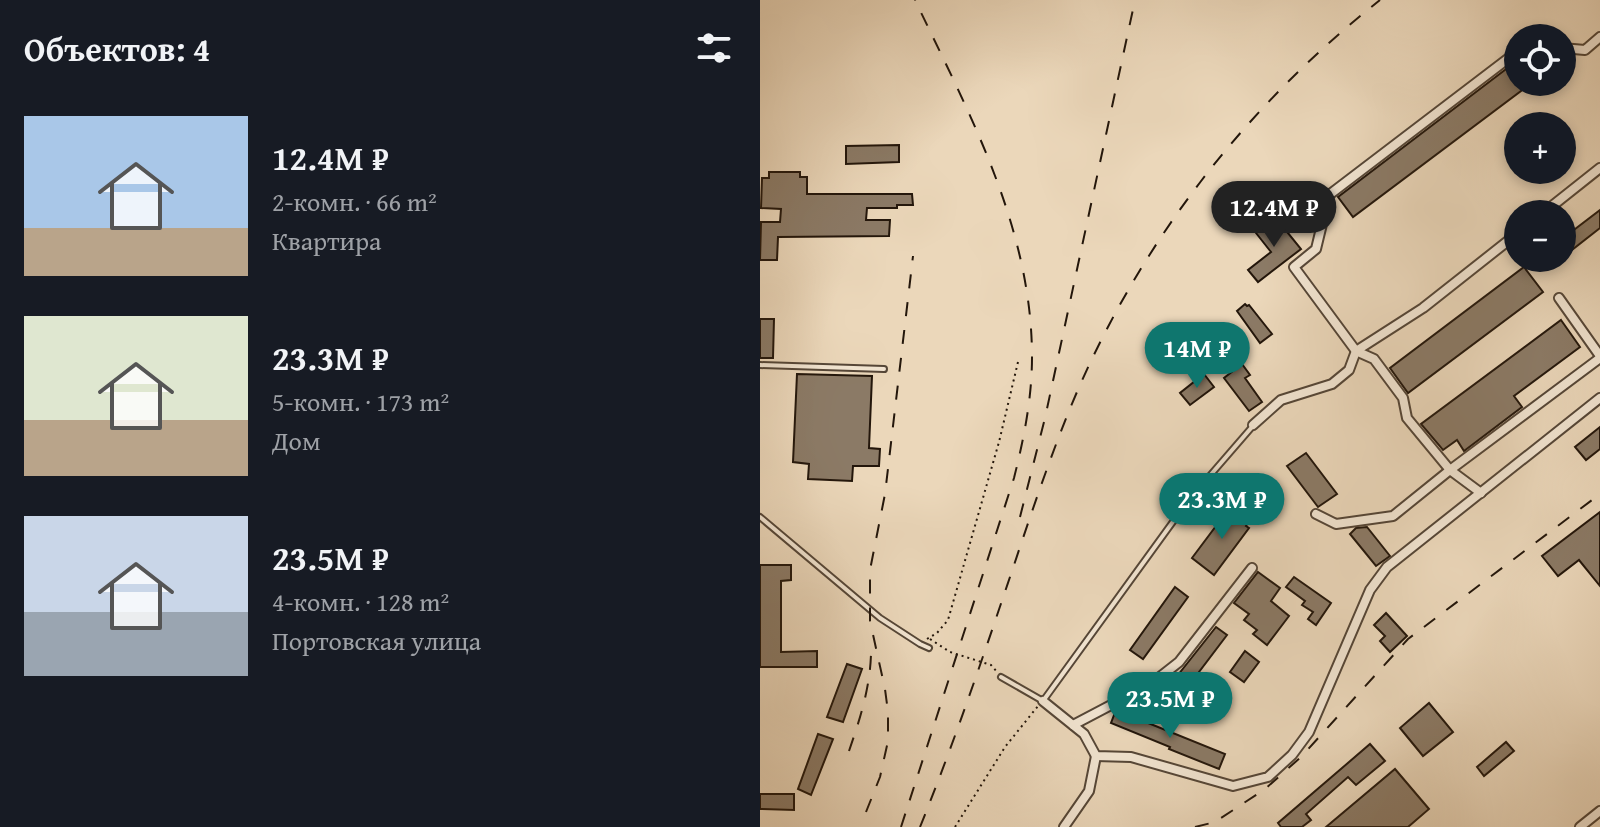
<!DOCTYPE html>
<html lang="ru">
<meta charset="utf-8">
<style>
:root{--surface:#171b24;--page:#242831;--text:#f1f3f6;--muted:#9ea1a6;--accent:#0f766e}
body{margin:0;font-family:"Gentium Book Plus",serif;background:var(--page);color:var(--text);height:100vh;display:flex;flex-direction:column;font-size:30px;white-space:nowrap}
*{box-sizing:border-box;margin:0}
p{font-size:26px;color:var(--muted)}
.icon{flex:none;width:44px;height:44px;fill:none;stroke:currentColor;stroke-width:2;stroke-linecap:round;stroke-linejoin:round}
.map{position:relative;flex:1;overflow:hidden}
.details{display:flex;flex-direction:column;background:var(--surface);width:760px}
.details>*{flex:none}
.fabs{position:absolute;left:744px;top:24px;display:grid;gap:16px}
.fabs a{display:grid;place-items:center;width:72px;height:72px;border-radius:50%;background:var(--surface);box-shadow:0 4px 12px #0003;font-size:40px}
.price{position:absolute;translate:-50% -68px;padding:0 18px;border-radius:28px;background:var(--accent);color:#fff;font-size:26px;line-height:52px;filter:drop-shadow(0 2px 4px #0008)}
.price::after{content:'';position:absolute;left:50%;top:48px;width:24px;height:18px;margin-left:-12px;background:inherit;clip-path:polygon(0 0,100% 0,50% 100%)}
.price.selected{background:#222;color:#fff}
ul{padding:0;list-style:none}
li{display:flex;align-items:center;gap:24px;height:200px;padding:0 24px}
li span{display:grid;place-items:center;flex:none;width:224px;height:160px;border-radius:0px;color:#555}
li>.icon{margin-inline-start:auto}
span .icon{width:96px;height:96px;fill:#fffc;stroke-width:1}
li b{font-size:34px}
h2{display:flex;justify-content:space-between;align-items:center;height:96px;padding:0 24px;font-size:34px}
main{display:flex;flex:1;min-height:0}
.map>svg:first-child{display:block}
</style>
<main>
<section class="details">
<h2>Объектов: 4<svg class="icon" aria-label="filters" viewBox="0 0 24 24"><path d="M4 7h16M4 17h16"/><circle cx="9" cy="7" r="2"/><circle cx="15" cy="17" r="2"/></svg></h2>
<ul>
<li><span style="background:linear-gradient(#a9c7e8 70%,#b9a48a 0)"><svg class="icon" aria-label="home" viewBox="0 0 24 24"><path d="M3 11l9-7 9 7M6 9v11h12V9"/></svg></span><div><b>12.4M ₽</b><p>2-комн. · 66 m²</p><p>Квартира</p></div></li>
<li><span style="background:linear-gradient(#dfe7d0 65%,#b9a48a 0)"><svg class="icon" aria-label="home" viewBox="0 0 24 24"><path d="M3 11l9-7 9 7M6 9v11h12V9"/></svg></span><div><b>23.3M ₽</b><p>5-комн. · 173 m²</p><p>Дом</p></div></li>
<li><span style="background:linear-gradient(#c9d6e8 60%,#9aa5b1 0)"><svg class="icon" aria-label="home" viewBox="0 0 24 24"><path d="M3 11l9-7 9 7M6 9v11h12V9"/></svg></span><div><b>23.5M ₽</b><p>4-комн. · 128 m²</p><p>Портовская улица</p></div></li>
</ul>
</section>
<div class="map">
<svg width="840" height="827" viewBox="0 0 840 827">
<rect width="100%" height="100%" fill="#ebd7ba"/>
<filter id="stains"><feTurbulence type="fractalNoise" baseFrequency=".0025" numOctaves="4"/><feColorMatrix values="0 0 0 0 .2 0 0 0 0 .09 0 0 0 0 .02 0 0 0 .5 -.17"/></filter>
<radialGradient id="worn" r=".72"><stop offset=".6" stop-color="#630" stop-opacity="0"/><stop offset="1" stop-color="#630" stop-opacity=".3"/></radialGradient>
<g fill="#8b7a66" stroke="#23160b" stroke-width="2">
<path d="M758,60V82H773L593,217L578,197Z"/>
<path d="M139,145V162L86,164V146Z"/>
<path d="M9,172H40V177H47V194H152L153,205H137V208H107L106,220H130L129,236L18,237L17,260H0L1,222H20L21,209L1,208L2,178H9Z"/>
<path d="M840,210V228L808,253L802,245V239Z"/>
<path d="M515,217L541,249L498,282L488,270L511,252L496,233Z"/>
<path d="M764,267L783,292L648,393L630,368Z"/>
<path d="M485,304L487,306L489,305L512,334L500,343L477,311Z"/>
<path d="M0,319H14L13,358H0Z"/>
<path d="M801,320L820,347L754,396L762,407L704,451L697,440L683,450L661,424Z"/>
<path d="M482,364L490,375L485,378L502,402L489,411L464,378Z"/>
<path d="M37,374L112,376L109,448L120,449L119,466H93L92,481L48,479L49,464L33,462Z"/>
<path d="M444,374L454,387L430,405L420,393Z"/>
<path d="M840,427V449L826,460L815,447Z"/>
<path d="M546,453L577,494L558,507L527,466Z"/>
<path d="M471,506L490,520L486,526L489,528L454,575L432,558Z"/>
<path d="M840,512V586L819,560L798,576L782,556Z"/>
<path d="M607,527L630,556L616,566L590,534L596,528Z"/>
<path d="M0,565H31V580L21,581V652L57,651V667H0Z"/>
<path d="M498,572L520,588L511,601L529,616L507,645L493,634L497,630L484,620L489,614L474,603Z"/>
<path d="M534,577L571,603L556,625L548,619L553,612L542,605L545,601L526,587Z"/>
<path d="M415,587L428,597L383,659L370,650Z"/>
<path d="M626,613L647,636L630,652L620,641L625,636L614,625Z"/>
<path d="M456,627L467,635L426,689L414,680Z"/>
<path d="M485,651L499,662L484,682L470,672Z"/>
<path d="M87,664L102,669L83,722L67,717Z"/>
<path d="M669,703L693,732L663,756L640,728Z"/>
<path d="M356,710L465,754L459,769L409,749L410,747L351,723Z"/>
<path d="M58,734L73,739L51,795L38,789Z"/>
<path d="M746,742L754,751L724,776L717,767Z"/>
<path d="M610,744L625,761L596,785L588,777L546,814L551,820L542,827H521L518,823Z"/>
<path d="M635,769L669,809L648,827H566Z"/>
<path d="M0,794H34V810L0,809Z"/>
</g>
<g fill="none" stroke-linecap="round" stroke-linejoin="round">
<defs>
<g id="lane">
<path d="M0,365L124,369"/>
<path d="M0,517L120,618L160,644L169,648"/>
<path d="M241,677L283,701L428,501L492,427"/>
</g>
<g id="street">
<path d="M802,48L825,50L840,37"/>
<path d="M782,214L840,168"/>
<path d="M799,298L840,356"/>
<path d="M493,425L521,400L572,384L589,370L596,351L663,308L758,233"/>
<path d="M721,493L690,470L647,418L643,398L614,359L596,351L534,267L556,249L569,195L758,51"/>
<path d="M556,514L576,524L633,516L690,470L840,358"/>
<path d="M283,701L324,734L336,756L371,757L473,786L508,777L532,755L549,732L610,590L627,567L840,398"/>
<path d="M313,725L391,684L419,662L492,568"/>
<path d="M304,827L329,791L336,756"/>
<path d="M820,827L840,811"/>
</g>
</defs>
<use href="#lane" stroke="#554637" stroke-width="8"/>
<use href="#street" stroke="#554637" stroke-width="12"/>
<g stroke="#23160b" stroke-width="2" stroke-dasharray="2 4" stroke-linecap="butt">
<path d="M167,639L177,633L188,620L239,442L258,362"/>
<path d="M170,639L190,652L231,665L238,673"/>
<path d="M195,827L245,747L278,706"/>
</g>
<use href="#lane" stroke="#f2e5d2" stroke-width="4"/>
<use href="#street" stroke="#f2e5d2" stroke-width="8"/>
<g stroke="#23160b" stroke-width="2" stroke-dasharray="14 14" stroke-linecap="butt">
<path d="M260,517L285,418L375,0"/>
<path d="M89,751C100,719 110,688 111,654"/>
<path d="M106,812L120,777L128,741V712L125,689L110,621V570L125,494L153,256"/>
<path d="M141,827L254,478C264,438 272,398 272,357C272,228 209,113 155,0"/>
<path d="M160,827C194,743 223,657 252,571C270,517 288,463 309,411C375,249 483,108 620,0"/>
<path d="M435,827L455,822L505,789L541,757L648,639L840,494"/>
</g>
</g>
<rect width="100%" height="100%" filter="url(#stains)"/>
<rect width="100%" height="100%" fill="url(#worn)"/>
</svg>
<div class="fabs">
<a><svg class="icon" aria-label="locate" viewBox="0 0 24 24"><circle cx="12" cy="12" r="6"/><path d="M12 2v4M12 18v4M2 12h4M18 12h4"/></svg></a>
<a>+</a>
<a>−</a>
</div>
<b class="price selected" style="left:514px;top:249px">12.4M ₽</b>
<b class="price" style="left:437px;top:390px">14M ₽</b>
<b class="price" style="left:462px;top:541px">23.3M ₽</b>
<b class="price" style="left:410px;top:740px">23.5M ₽</b>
</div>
</main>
